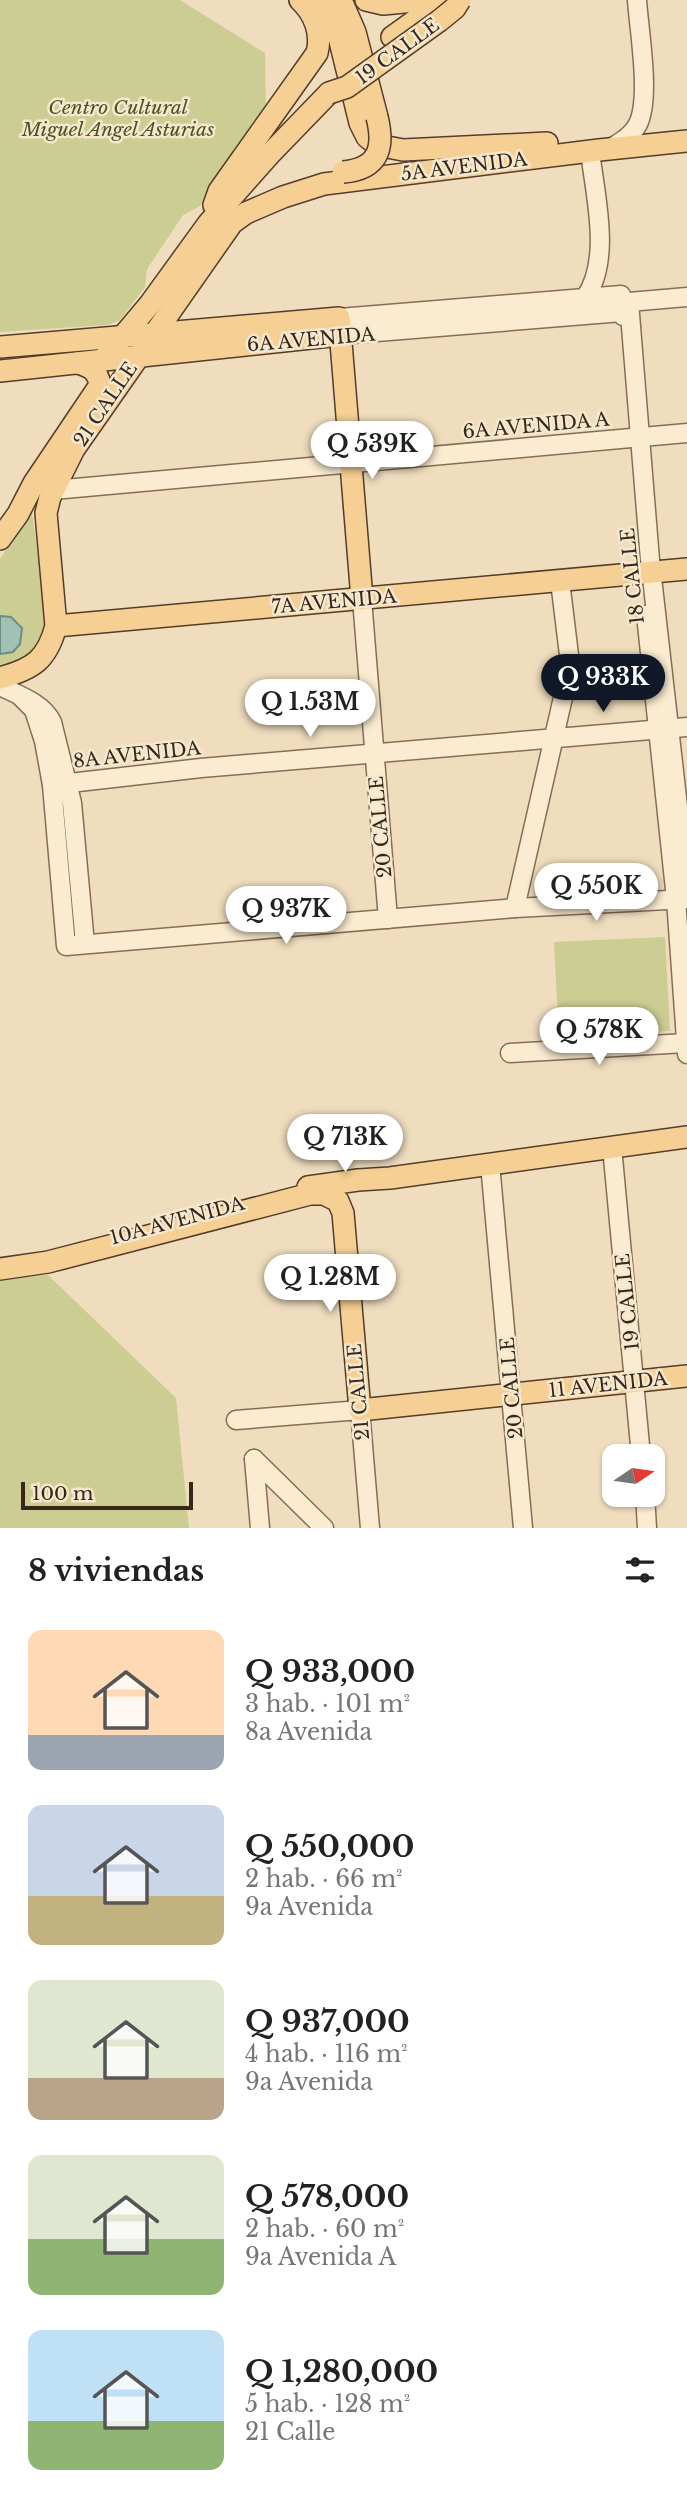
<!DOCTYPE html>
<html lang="es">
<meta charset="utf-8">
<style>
:root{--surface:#fff;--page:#f6f6f6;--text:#222;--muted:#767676;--accent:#111827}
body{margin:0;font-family:"Libre Baskerville",serif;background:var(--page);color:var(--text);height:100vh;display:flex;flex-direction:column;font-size:26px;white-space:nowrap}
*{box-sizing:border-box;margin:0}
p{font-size:23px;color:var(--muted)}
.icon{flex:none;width:38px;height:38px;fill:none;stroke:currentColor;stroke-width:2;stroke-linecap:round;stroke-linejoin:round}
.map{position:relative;height:1528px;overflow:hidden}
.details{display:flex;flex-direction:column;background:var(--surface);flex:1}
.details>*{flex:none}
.needle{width:46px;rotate:77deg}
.buttons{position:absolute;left:602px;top:1444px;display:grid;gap:14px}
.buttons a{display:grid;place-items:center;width:63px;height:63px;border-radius:14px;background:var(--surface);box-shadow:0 2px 5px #0004;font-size:35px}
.scale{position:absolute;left:21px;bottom:18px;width:172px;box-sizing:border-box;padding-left:7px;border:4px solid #37271b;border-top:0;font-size:19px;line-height:24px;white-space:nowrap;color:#37271b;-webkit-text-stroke:5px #f6e8ce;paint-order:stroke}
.price{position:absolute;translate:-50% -60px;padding:0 16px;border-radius:24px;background:#fff;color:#222;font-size:23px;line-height:46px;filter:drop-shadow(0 2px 4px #0008)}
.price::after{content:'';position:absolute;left:50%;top:42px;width:21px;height:16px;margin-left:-10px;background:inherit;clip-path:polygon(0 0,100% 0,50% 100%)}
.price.active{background:var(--accent);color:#fff}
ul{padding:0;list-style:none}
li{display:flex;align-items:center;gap:21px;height:175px;padding:0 28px}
li span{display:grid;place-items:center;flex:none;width:196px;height:140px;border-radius:14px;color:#555}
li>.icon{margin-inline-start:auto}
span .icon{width:84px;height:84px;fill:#fffc;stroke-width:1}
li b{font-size:30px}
h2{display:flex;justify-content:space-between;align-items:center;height:84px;padding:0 28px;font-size:30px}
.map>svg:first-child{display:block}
</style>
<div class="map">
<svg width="687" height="1528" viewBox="0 0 687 1528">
<rect width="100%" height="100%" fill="#efddbe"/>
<g fill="#cbcd92">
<path d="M0,0H180L265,53L266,110L200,206L183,215L147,269L145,287L119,321L106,325L0,332Z"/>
<path d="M32,513L47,619V629L35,655L9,666H0V559Z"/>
<path d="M665,937L670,1031L559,1037L554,942Z"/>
<path d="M48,1275L176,1398L189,1528H0V1279Z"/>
</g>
<path fill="#a2c1b5" stroke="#698e82" stroke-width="2" d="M0,616L11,617L22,628L20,644L13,652L0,654Z"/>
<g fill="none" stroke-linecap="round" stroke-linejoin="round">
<defs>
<g id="minor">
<path d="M610,149C620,142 632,136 638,124C651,97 639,31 637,0"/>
<path d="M687,297L629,302L650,560L687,886"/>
<path d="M585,298C612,259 595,196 590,151"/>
<path d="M339,318L621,295L623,316"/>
<path d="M340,335L622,312"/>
<path d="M53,490L687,433"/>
<path d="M362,599L388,919"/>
<path d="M646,615L676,899L687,1054"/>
<path d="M0,686C18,695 43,703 52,722L72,803L85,944"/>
<path d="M20,696L34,710L44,741L52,785L66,946L515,908L687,899"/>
<path d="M52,785L201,768L687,727"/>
<path d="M515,908L567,680L569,655L560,581"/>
<path d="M510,1053L686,1043"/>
<path d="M612,1147L641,1456"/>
<path d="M490,1164L523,1528"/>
<path d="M236,1420L360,1410L370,1528"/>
<path d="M254,1459L324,1528"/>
<path d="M254,1459L260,1528"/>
<path d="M645,1494L647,1528"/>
</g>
<g id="major">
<path d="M322,0L331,12L336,25L360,123L367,137L377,145L403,150L547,143"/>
<path d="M341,0L355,32L377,117"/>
<path d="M366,0L383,4L425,0"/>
<path d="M392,37L444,0"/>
<path d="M214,205L219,191L317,53C322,34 315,14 300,0"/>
<path d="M0,347L339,318L362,599"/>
<path d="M103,360L150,304L208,224L269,155L329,93"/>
<path d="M0,371L340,335"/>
<path d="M0,539L18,514L34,483L100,385C98,371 91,367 78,363"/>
<path d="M56,626L687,569"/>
<path d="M0,678C33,669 47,660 56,626L46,513L50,497L74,449L232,223L246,213L283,197L324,184L599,150L687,141"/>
<path d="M308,1187L358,1180L390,1178L687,1137"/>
<path d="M0,1269L48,1262L310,1194H324L338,1201L343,1213L360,1410L687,1376"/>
</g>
</defs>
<use href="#minor" stroke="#886d56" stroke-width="21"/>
<use href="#major" stroke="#553c2b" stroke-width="24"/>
<use href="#minor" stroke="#faebd1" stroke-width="18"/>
<use href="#major" stroke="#f5cf93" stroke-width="21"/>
<defs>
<g id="major-bridge">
<path d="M329,93L347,87L439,21L455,8L460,0"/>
<path d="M343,172C378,169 385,149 377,117"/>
</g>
</defs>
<use href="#major-bridge" stroke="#553c2b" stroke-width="24" stroke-linecap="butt"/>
<use href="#major-bridge" stroke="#f5cf93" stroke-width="21"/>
</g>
<g text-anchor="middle" stroke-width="5" stroke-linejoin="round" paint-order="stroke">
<g font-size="19" fill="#37271b" stroke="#f6e8ce">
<text transform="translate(397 51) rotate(-36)" y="7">19 CALLE</text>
<text transform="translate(464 166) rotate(-7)" y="7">5A AVENIDA</text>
<text transform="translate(311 339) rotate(-5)" y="7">6A AVENIDA</text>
<text transform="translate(105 404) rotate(-56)" y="7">21 CALLE</text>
<text transform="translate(536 425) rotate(-5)" y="7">6A AVENIDA A</text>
<text transform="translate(632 576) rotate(-96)" y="7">18 CALLE</text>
<text transform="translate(334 601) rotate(-5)" y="7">7A AVENIDA</text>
<text transform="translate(137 754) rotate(-6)" y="7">8A AVENIDA</text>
<text transform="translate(380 827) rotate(-95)" y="7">20 CALLE</text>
<text transform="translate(177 1220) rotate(-15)" y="7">10A AVENIDA</text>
<text transform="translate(627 1302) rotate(-96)" y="7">19 CALLE</text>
<text transform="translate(608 1384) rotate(-6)" y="7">11 AVENIDA</text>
<text transform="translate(511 1388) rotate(-95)" y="7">20 CALLE</text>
<text transform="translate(358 1392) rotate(-95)" y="7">21 CALLE</text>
</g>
<g font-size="19" font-style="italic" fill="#4b5421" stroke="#f6e8ce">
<text x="118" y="114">Centro Cultural<tspan x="118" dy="22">Miguel Angel Asturias</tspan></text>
</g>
</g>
</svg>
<div class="buttons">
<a><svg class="needle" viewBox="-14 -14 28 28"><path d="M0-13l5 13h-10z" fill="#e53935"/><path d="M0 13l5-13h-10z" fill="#767676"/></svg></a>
</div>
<div class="scale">100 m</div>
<b class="price" style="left:372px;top:481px">Q 539K</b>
<b class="price active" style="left:603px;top:714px">Q 933K</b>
<b class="price" style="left:310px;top:739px">Q 1.53M</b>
<b class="price" style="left:596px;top:923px">Q 550K</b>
<b class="price" style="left:286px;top:946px">Q 937K</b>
<b class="price" style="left:599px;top:1067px">Q 578K</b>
<b class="price" style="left:345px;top:1174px">Q 713K</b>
<b class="price" style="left:330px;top:1314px">Q 1.28M</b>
</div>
<section class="details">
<h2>8 viviendas<svg class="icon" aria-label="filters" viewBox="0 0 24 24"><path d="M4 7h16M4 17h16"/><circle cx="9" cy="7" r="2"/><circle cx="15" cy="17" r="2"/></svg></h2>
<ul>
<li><span style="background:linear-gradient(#ffd9b3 75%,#9aa5b1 0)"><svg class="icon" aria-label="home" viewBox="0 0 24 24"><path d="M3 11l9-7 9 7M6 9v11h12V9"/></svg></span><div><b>Q 933,000</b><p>3 hab. · 101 m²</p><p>8a Avenida</p></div></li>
<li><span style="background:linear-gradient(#c9d6e8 65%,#c2b280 0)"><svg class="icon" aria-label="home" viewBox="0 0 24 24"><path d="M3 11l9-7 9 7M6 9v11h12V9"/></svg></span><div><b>Q 550,000</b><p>2 hab. · 66 m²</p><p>9a Avenida</p></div></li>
<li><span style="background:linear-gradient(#dfe7d0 70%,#b9a48a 0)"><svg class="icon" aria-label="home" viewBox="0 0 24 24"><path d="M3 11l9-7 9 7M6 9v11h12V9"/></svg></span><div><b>Q 937,000</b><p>4 hab. · 116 m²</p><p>9a Avenida</p></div></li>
<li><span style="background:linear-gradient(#dfe7d0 60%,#8fb573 0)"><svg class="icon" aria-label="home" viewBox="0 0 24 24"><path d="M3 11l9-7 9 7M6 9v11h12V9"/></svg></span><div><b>Q 578,000</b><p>2 hab. · 60 m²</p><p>9a Avenida A</p></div></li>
<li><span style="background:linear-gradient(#bfe0f5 65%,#8fb573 0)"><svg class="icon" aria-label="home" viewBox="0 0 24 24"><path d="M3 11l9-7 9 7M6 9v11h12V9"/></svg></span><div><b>Q 1,280,000</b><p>5 hab. · 128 m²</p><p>21 Calle</p></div></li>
</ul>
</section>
